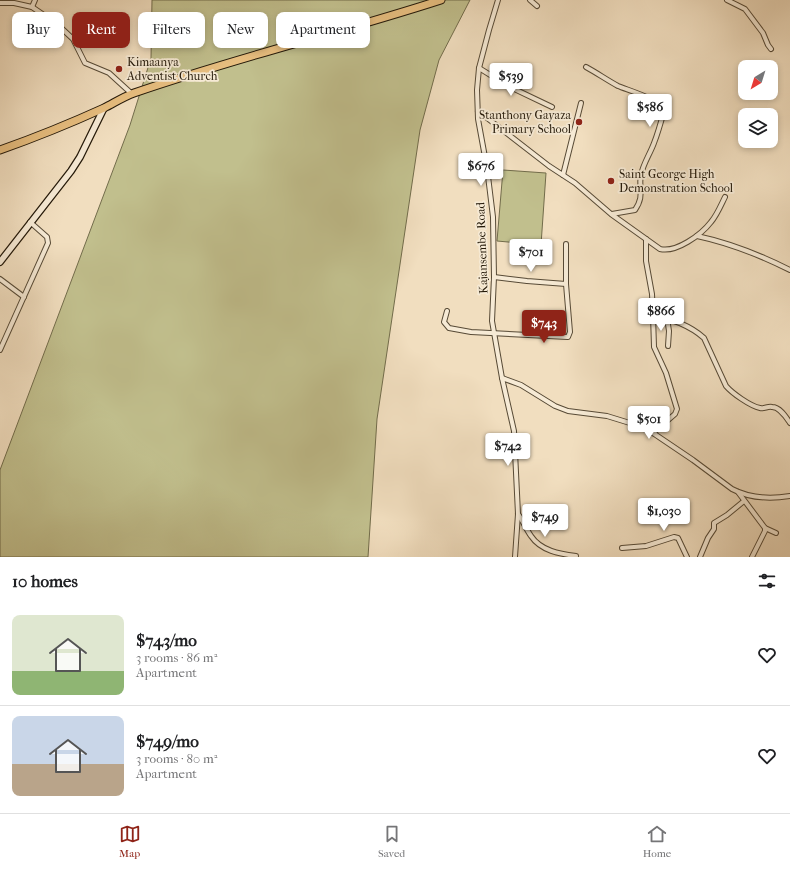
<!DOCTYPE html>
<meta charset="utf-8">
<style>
:root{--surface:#fff;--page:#f2f2f2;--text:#202124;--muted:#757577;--line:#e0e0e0;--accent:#8f2418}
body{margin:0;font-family:"IM FELL French Canon",serif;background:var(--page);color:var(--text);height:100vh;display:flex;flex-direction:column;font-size:15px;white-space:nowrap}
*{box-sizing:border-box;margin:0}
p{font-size:13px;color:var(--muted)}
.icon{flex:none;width:22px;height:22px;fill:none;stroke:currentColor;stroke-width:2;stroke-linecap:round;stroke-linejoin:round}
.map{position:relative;height:557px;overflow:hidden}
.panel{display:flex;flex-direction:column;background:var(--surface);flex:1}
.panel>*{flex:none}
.banner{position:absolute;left:12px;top:12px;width:400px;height:36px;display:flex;gap:8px}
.needle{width:26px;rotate:218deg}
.controls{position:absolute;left:738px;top:60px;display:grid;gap:8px}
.controls a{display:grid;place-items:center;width:40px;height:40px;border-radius:8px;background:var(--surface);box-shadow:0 2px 6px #0003;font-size:20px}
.price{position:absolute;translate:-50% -34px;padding:0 9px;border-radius:4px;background:#fff;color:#222;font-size:13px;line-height:26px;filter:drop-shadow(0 1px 2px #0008)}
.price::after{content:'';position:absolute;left:50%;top:24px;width:12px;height:9px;margin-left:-6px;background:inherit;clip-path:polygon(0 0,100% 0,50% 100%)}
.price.selected{background:var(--accent);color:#fff}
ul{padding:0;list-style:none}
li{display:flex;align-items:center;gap:12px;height:100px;padding:0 12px}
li+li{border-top:1px solid var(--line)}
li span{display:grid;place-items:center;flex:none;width:112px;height:80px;border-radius:8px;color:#555}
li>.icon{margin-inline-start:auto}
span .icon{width:48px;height:48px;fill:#fffc;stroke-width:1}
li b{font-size:17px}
h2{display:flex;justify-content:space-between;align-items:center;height:48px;padding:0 12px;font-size:17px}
.tag{padding:0 14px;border-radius:8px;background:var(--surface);box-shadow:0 2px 6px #0003;font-size:14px;line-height:36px}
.tag.selected{background:var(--accent);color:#fff}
.tab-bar{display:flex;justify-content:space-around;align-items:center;height:56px;border-top:1px solid var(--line);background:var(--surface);font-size:11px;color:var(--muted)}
.tab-bar a{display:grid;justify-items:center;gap:2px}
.tab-bar .selected{color:var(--accent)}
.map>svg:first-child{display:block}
</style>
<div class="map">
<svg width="790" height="557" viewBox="0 0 790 557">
<rect width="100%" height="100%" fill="#f1debf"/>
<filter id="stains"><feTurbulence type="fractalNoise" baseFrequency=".005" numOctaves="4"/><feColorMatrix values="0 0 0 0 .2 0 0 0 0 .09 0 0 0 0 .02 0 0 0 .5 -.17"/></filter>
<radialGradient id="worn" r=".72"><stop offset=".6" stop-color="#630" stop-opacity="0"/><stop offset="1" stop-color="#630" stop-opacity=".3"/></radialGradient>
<g fill="#c1bf8d" stroke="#726c4b">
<path d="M152,0H470L439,60L420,130L377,419L368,557H0V470L130,125L151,58Z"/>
<path d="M503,170L546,173L541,245L497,241Z"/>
</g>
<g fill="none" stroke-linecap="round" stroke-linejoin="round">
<defs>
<g id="street">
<path d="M498,0L489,30L479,68L477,90L478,119L487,168L493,217L494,277L492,321L502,378L514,431L518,514L515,557"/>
<path d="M530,0L537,6"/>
<path d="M727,0L745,9L763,33L768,45L771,49"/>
<path d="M0,3H14L32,7L57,24L73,39L85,63L109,73L132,94"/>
<path d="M32,7L35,0"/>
<path d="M586,67C597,73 607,80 618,86C630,91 660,99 664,111C661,122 658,133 654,143C650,154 643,164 641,175C638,190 645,195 635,210L612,214"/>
<path d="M479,68L508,86L552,107"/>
<path d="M478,111L549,166L575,183L611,214L660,249C676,253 701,235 711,222C717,215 721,205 725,197"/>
<path d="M563,175L581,103"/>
<path d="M697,236C730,243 760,255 790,270"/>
<path d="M646,239V261L652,294L653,315C670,318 691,326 704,338L726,386C732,393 750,406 760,408C764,409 768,406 772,407C780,407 786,417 790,423"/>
<path d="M494,277L527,281L566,284"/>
<path d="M0,279L24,297"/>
<path d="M447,311L444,322L449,328L471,332L568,337L570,332L566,284V244"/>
<path d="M667,318L669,331L668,346"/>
<path d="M0,350L48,243L47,237L30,222"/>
<path d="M502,378L521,385L555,406L568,411L607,416L633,424L653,433L693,460L732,489C749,498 771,499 790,496"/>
<path d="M653,433L675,414L677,409L666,373L654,347L653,315"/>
<path d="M738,492L765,528V531L752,557"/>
<path d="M518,514C523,521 526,529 531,536C541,551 560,554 576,556"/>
<path d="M765,528L776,533"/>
<path d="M622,548L646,546L674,537L678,538L687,557"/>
<path d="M700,557L708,538L714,529V523L727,515L744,501"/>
</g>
<path id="secondary" d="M0,262L71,171L80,157L104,108"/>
<path id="highway" d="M0,150C34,138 71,123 104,108C114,103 123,97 134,93C235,58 339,33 441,0"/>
</defs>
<use href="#street" stroke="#574a36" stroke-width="6"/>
<use href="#secondary" stroke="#241909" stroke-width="8"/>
<use href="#highway" stroke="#241909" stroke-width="9"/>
<use href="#street" stroke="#f6ead5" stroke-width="4"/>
<use href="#secondary" stroke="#f6ead5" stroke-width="5.5"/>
<use href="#highway" stroke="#e8bf80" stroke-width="7"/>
</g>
<g fill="#8f2418" stroke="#f6ead5" stroke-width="1.5">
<circle cx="119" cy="69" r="4"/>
<circle cx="579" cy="122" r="4"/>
<circle cx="611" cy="181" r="4"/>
</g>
<g text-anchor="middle" stroke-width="3.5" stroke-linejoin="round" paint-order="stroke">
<g font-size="12" fill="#241909" stroke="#f6ead5" text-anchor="start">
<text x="127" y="66">Kimaanya<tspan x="127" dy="14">Adventist Church</tspan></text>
<text x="571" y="119" text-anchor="end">Stanthony Gayaza<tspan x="571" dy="14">Primary School</tspan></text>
<text x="619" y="178">Saint George High<tspan x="619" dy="14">Demonstration School</tspan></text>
</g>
<g font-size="12" fill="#241909" stroke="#f6ead5">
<text transform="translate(482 248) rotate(-92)" y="4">Kajansembe Road</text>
</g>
</g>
<rect width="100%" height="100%" filter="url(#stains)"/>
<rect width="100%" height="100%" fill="url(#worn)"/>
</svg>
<div class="controls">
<a><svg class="needle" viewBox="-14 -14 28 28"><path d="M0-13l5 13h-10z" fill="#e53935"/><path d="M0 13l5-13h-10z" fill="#757577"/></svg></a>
<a><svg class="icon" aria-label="layers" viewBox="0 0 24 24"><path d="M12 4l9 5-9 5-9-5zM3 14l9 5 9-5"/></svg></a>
</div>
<b class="price" style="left:511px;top:97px">$539</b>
<b class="price" style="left:650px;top:128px">$586</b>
<b class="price" style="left:481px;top:187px">$676</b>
<b class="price" style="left:531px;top:273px">$701</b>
<b class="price" style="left:661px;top:332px">$866</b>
<b class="price selected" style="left:544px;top:344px">$743</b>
<b class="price" style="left:649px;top:440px">$501</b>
<b class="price" style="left:508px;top:467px">$742</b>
<b class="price" style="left:664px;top:532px">$1,030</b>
<b class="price" style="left:545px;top:538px">$749</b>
<div class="banner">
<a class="tag">Buy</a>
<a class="tag selected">Rent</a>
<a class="tag">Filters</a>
<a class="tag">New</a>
<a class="tag">Apartment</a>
</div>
</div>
<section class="panel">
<h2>10 homes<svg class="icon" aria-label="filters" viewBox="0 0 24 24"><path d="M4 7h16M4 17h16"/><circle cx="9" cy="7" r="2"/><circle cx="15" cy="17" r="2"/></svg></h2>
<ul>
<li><span style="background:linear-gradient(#dfe7d0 70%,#8fb573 0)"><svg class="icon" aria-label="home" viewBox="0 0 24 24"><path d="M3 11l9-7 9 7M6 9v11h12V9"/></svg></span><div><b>$743/mo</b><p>3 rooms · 86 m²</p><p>Apartment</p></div><svg class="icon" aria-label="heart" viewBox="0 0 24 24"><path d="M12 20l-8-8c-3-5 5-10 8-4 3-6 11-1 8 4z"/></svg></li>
<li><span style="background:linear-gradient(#c9d6e8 60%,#b9a48a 0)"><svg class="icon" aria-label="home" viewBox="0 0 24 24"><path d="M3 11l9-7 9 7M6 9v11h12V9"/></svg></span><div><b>$749/mo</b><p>3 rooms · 80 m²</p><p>Apartment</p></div><svg class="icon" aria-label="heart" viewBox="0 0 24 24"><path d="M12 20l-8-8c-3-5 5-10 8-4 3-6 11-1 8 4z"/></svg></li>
</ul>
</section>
<nav class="tab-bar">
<a class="selected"><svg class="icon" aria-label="map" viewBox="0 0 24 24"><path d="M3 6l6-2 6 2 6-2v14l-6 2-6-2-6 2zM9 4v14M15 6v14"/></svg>Map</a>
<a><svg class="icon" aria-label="saved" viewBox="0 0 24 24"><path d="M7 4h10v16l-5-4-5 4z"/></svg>Saved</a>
<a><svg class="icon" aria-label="home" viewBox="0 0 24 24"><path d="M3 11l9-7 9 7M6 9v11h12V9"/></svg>Home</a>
</nav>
